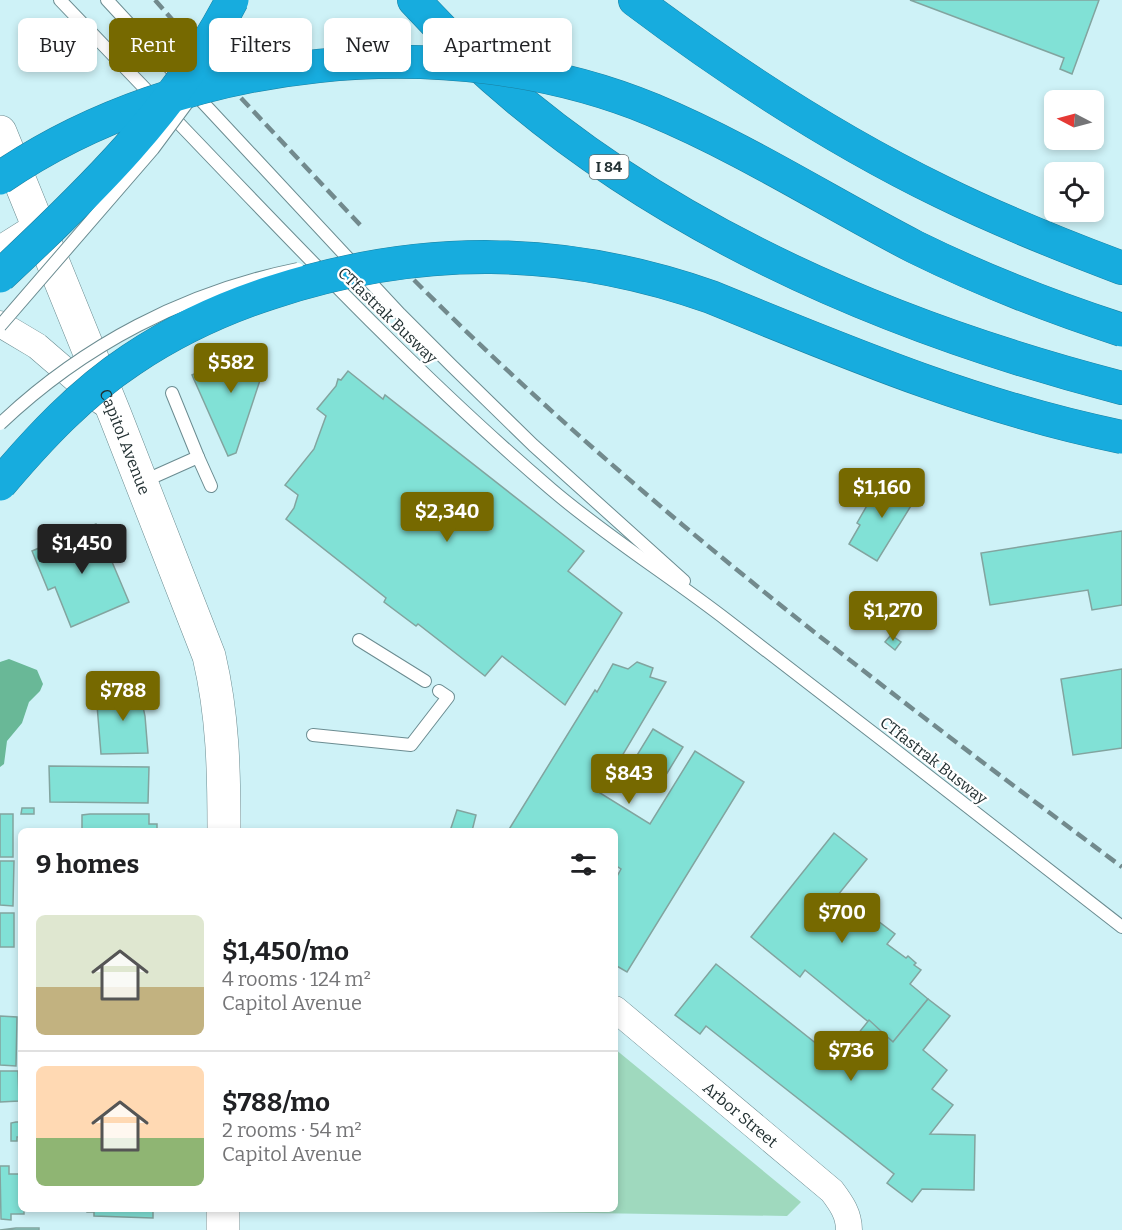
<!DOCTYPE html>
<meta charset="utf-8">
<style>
:root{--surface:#fff;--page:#f2f2f2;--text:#202124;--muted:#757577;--line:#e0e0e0;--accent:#766900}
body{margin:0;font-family:Bitter,serif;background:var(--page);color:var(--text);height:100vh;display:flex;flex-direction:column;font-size:22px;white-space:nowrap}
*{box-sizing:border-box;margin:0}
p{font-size:20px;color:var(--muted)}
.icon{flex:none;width:33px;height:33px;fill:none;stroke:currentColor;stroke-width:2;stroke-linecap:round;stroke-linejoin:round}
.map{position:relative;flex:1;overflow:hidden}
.sheet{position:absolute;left:18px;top:828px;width:600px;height:384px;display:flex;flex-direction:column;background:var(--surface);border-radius:9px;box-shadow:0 3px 9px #0003}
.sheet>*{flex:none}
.top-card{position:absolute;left:18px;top:18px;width:600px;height:54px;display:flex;gap:12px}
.needle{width:39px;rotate:276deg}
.tools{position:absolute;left:1044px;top:90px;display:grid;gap:12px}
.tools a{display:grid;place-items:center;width:60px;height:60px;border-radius:9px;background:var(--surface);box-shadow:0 3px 9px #0003;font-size:30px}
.price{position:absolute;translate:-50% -51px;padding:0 14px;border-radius:6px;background:var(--accent);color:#fff;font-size:20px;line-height:39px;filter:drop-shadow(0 2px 3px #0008)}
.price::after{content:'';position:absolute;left:50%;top:36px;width:18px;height:14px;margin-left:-9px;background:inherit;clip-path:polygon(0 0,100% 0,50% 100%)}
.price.active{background:#222;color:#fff}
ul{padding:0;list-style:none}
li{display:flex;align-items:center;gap:18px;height:150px;padding:0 18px}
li+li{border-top:2px solid var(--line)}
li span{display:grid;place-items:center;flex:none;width:168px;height:120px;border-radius:9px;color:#555}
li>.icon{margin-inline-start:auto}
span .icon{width:72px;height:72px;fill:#fffc;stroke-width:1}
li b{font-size:26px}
h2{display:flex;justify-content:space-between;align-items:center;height:72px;padding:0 18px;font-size:26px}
.tag{padding:0 21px;border-radius:9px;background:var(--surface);box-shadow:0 3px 9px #0003;font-size:21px;line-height:54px}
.tag.active{background:var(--accent);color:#fff}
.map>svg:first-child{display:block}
</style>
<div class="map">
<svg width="1122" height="1230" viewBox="0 0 1122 1230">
<rect width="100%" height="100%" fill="#cef2f7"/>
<path fill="#9fd9be" d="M615,1049L801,1202L787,1216L526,1212V1209H615Z"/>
<path fill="#69b897" d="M9,659L37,670L43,684L40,691L29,702L22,723L7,741L4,764L0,767V662Z"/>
<g fill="#81e1d6" stroke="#82a49f" stroke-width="1.5">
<path d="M910,0H1099L1072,74L1060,69L1064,58Z"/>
<path d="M259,346L266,362L236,453L228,456L192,375Z"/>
<path d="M348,371L383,399L385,395L584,551L568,571L622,613L565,705L502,656L485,676L418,624L416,626L384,602L386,598L286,519L294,508L298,495L285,485L314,449L326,416L317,409L336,386L338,379L341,380Z"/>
<path d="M888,478L917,496L877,561L849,544L860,525L857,523L873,495L877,498Z"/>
<path d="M96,524L129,602L71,627L55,587L48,590L32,551Z"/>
<path d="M1122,531V605L1092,610L1088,590L990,605L981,553Z"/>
<path d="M891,635L901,642L895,650L885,642Z"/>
<path d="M637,662L653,668L650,677L666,682L600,793L650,824L695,751L744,782L627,972L615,965V880L621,869L615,865V831H508L595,690L597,692L613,664L628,669Z"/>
<path d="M1122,669V748L1073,755L1061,679Z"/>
<path d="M137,679L145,716L148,753L101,754L97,705H109L108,700H114L113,696L117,695L115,686Z"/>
<path d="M653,729L683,747L658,788L628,770Z"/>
<path d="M49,766L149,767L148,803L50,802Z"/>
<path d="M22,808H34V814H21Z"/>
<path d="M457,810L476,815L472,831H450Z"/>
<rect x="0" y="814" width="13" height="43"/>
<path d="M90,814H149V824H157V831H82V815Z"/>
<path d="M834,833L867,859L833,901L867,927L874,918L895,934L887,944L906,958L908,956L916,963L914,965L921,970L910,984L928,999L893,1042L805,970L800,977L751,937Z"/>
<path d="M0,861H14L13,906L0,905Z"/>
<rect x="0" y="913" width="14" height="34"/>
<path d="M716,964L837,1060L869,1020L893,1042L928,999L950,1016L923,1050L947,1070L932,1089L953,1105L930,1134L975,1135L974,1190L922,1189L912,1202L887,1183L894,1174L706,1026L700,1034L675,1015Z"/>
<path d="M0,1016L17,1017L16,1066L0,1065Z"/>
<path d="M0,1071H18L19,1101L0,1102Z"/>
<path d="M16,1122H21V1137H17V1141H11V1123Z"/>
<path d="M0,1166H9V1174H21V1209H24V1214H11V1220L1,1219Z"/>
<path d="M85,1209H153V1218L94,1216V1212H87V1209Z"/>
<path d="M16,1228H39V1230H0Z"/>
</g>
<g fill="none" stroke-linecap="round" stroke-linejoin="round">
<defs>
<g id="service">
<path d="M60,0L155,99"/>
<path d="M107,0L181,80"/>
<path d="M195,94L400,314L451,365L533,445L684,581"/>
<path d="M169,113C293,242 415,373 551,489C607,537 670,576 728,621C860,722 991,825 1122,927"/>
<path d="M198,457L211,486"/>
<path d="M142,482L198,457L172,393"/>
<path d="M359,640L425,681"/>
<path d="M313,735L411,745L448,697L439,691"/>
</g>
<g id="minor">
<path d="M0,249L38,225"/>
<path d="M0,324L37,346L102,402"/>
<path id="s1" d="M615,1009L832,1191C841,1203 849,1214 849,1230"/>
</g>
<g id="secondary">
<path id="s2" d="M0,132L115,415L209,656C223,716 224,770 224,831"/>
<path d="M223,1230V1209"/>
</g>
<g id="motorway">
<path d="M414,0C600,204 859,320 1122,388"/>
<path d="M635,0C732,73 833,139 942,192C1001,221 1061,245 1122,268"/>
</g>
</defs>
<use href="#service" stroke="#6b8c91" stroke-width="14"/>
<use href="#minor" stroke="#6b8c91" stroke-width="27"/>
<use href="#secondary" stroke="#6b8c91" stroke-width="34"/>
<use href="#motorway" stroke="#1b81a2" stroke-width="34"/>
<use href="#service" stroke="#fff" stroke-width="12"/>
<use href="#minor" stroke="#fff" stroke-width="26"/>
<use href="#secondary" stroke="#fff" stroke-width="33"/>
<use href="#motorway" stroke="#17acde" stroke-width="33"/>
<g stroke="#728a8d" stroke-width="4.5" stroke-dasharray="12 6" stroke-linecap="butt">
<path d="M155,0L190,40"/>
<path d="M241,98L364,229"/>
<path d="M414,280C631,498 876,683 1122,867"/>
</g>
<defs>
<g id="service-bridge">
<path d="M0,326L153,149L190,99"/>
<path d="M0,424C83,345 185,292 298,269"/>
</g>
<g id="motorway-bridge">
<path d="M0,178C181,54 450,26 653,110C744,148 828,202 915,247C982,280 1051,307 1122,330"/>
<path d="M0,276C88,194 176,109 232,0"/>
<path d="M0,484C39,438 81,393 131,360C174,331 221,309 270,293C419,244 563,245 711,297C846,352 978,408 1122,437"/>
</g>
</defs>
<use href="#service-bridge" stroke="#6b8c91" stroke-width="14" stroke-linecap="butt"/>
<use href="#motorway-bridge" stroke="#1b81a2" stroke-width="34" stroke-linecap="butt"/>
<use href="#service-bridge" stroke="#fff" stroke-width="12"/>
<use href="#motorway-bridge" stroke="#17acde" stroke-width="33"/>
</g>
<g text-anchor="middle" stroke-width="4.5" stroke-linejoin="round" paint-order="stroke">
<rect fill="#fff" stroke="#646e70" stroke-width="1.5" x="589.5" y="155" width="39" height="24" rx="4.5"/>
<g font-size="15" font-weight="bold" fill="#223032">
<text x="609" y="172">I 84</text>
</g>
<g font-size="16" fill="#223032" stroke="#fff">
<text transform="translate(388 315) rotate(44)" y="6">CTfastrak Busway</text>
<text dy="6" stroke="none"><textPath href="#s2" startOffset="334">Capitol Avenue</textPath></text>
<text transform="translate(934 760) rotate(38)" y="6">CTfastrak Busway</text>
<text dy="6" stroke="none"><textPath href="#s1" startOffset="164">Arbor Street</textPath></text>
</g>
</g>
</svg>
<div class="tools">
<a><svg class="needle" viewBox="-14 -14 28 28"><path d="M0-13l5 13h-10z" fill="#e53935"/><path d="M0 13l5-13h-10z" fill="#757577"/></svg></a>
<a><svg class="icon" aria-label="locate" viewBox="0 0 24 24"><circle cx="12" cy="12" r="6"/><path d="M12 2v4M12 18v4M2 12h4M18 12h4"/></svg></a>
</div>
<b class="price" style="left:231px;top:394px">$582</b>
<b class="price" style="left:882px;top:519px">$1,160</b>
<b class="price" style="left:447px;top:543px">$2,340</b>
<b class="price active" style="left:82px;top:575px">$1,450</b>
<b class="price" style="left:893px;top:642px">$1,270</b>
<b class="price" style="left:123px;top:722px">$788</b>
<b class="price" style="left:629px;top:805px">$843</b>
<b class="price" style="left:842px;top:944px">$700</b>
<b class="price" style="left:851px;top:1082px">$736</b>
<div class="top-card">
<a class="tag">Buy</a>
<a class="tag active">Rent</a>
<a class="tag">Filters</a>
<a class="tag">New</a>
<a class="tag">Apartment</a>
</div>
<section class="sheet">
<h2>9 homes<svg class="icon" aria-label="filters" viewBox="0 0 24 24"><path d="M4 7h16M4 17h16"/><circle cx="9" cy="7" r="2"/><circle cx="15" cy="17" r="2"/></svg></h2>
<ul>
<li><span style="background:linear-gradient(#dfe7d0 60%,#c2b280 0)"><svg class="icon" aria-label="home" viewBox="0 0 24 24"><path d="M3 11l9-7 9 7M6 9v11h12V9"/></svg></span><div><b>$1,450/mo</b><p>4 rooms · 124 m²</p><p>Capitol Avenue</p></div></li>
<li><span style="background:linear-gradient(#ffd9b3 60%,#8fb573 0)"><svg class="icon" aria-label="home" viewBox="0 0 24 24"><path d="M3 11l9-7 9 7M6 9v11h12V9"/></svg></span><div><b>$788/mo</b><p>2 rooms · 54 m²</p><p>Capitol Avenue</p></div></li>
</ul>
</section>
</div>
